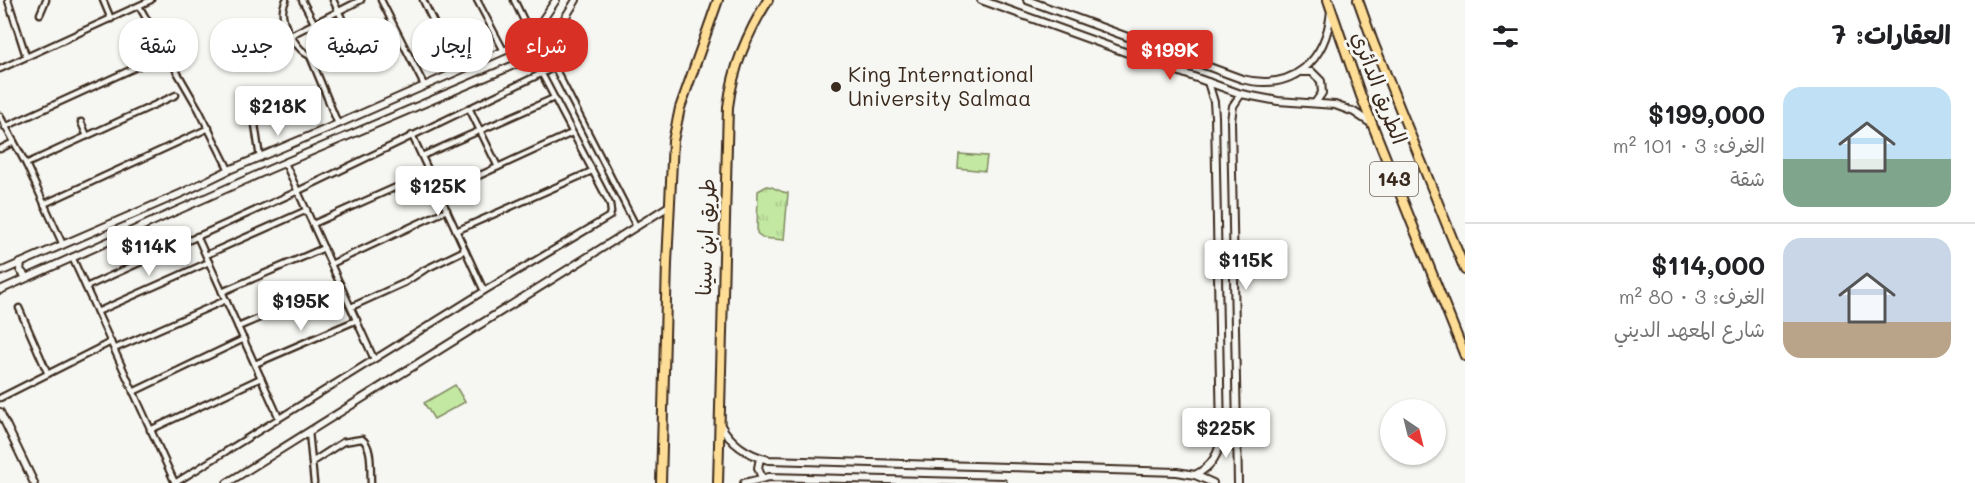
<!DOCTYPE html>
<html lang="ar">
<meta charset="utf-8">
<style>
:root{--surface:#fff;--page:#f2f2f2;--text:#202124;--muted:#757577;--line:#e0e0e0;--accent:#d93025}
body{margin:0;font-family:Mali,"Playpen Sans Arabic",sans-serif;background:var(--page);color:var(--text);direction:rtl;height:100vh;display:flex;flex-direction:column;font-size:22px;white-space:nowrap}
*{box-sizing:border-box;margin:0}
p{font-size:20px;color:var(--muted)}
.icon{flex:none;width:33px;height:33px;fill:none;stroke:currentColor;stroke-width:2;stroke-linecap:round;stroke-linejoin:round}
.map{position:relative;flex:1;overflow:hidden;direction:ltr}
.drawer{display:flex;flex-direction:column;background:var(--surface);width:510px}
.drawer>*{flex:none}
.hud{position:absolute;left:18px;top:18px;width:570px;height:54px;direction:rtl;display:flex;gap:12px}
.needle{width:39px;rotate:145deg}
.tools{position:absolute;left:1380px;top:399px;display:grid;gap:12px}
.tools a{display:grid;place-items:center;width:66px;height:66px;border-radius:50%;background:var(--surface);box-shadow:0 2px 4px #0004;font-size:30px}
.price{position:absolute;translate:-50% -51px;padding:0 14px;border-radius:6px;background:#fff;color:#222;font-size:20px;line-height:39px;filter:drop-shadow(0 2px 3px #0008)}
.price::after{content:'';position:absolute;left:50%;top:36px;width:18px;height:14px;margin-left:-9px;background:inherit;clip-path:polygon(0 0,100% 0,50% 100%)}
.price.selected{background:var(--accent);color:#fff}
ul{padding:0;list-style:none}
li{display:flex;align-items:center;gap:18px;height:150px;padding:0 24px}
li+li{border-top:2px solid var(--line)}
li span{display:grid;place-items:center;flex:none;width:168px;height:120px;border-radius:18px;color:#555}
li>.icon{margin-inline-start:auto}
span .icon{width:72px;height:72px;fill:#fffc;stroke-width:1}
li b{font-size:26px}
h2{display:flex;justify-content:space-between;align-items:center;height:72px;padding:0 24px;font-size:26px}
.tag{padding:0 21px;border-radius:24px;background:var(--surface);box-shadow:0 2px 4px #0004;font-size:21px;line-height:54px}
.tag.selected{background:var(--accent);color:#fff}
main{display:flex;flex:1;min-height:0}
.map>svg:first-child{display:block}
</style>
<main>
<section class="drawer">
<h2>العقارات: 7<svg class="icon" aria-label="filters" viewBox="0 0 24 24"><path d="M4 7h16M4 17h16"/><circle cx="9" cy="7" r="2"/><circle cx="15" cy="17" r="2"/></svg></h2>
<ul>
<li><span style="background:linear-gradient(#bfe0f5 60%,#7fa58c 0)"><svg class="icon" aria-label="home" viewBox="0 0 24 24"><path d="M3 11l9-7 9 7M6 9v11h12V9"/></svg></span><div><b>$199,000</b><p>الغرف: 3 · 101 m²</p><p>شقة</p></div></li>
<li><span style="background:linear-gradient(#c9d6e8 70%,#b9a48a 0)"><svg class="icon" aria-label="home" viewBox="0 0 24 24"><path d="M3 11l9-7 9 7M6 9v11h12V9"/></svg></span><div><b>$114,000</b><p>الغرف: 3 · 80 m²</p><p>شارع المعهد الديني</p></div></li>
</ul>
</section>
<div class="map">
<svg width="1465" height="483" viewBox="0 0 1465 483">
<defs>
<pattern id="grass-tufts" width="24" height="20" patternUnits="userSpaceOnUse" patternTransform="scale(1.5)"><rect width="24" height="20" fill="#c3e8a2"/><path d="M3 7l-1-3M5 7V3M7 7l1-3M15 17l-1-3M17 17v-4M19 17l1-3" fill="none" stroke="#a8c78b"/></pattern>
</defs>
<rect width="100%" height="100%" fill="#f6f6f2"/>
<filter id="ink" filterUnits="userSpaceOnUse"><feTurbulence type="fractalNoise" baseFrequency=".0167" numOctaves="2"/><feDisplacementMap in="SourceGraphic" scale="12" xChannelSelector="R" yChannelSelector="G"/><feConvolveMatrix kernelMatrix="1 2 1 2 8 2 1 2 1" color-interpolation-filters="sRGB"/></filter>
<g filter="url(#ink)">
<path fill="url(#grass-tufts)" stroke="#7f8960" stroke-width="1.5" d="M767,186C776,187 778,192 788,193L784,240L762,238L757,233L758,191Z"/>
<g fill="#c3e8a2" stroke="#7f8960" stroke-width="1.5">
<path d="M959,154L987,156L985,171L958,168Z"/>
<path d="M455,385L465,402L434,419L424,403Z"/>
</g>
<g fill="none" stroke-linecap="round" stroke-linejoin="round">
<defs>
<g id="minor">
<path d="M8,0L26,56"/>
<path d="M103,0L111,19"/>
<path d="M286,0C284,5 282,9 283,15C284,28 298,51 310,56L341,43L346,38V27L333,0"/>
<path d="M302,0L328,49"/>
<path d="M381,0L424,85"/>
<path d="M423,0L457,71"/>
<path d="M477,0L504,51"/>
<path d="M514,0L531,35"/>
<path d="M139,6L199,110L229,170"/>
<path d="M40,14L46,0"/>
<path d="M347,34L360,57"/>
<path d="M291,35L361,0"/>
<path d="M310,56L338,124"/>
<path d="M555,68L636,226"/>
<path d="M0,69L151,0"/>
<path d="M469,108L498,167"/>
<path d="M0,116L26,164L63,245"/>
<path d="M81,122L87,136"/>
<path d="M5,127L152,60"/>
<path d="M412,135L484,291"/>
<path d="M0,149L14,142"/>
<path d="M422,156L554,98"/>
<path d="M260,158L253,111L282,96"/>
<path d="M285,163L374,359"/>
<path d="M26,164L176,95"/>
<path d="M439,194L572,133"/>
<path d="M44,204L209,128"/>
<path d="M313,224L430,172"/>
<path d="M456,231L592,171"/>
<path d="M197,236L279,418"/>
<path d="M206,255L307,210"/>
<path d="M72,257L175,483"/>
<path d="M331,264L447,210"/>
<path d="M86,287L298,191L582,54"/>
<path d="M222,292L324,248"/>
<path d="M351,307L404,283L424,270L465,250"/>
<path d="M19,308L48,374"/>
<path d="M97,312L209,262"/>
<path d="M238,327L340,284"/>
<path d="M114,349L226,300"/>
<path d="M255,364L357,320"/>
<path d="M133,392L244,339"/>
<path d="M0,398L111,342"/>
<path d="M150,430L261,378"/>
<path d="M309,432L314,483"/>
<path d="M312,462L343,442L362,439C373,447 370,470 371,483"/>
<path d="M175,483L484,291L610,216L611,212L610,204L532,55"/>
</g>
<g id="tertiary">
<path d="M981,0L1241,94L1278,101L1335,105L1354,112L1372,124"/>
<path d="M1027,0L1242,79C1293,92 1326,61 1331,11"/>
<path d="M1302,72H1312L1321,81L1322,93L1315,103"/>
<path d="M21,263L20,270L26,277"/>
<path d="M0,272L182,193L229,170L338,124L515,46L535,31L556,0"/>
<path d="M0,290L270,169L521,62C547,48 561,25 576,0"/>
<path d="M0,412L34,483"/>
<path d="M720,424C731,444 747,455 769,460L1177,472L1195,475L1213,483"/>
<path d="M1221,442L1230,447L1237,446"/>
<path d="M760,458L758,468L762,478"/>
<path d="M1195,475C1211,467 1220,453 1221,435L1215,116L1214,102L1208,82"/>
<path d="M227,483L669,206"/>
<path d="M744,483L769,477L1003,483"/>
<path d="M1238,483L1231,121L1233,106L1241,94"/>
</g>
<g id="primary">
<path d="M661,483L667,263L673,141L680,108L718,0"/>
<path d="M718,483L728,107C733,67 747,34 768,0"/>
</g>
<g id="trunk">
<path d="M1328,0L1361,96L1465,356"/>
<path d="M1358,0L1373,42L1465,270"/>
</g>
</defs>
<use href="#minor" stroke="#3b2a1e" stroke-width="9"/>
<use href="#tertiary" stroke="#3b2a1e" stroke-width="10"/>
<use href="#primary" stroke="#3b2a1e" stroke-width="12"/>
<use href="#trunk" stroke="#3b2a1e" stroke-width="12"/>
<use href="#minor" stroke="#f6f6f2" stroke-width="4.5"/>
<use href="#tertiary" stroke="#f6f6f2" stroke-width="6"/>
<use href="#primary" stroke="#fedd96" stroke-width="8"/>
<use href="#trunk" stroke="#fedd96" stroke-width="8"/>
</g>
</g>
<circle fill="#3b2a1e" stroke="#f6f6f2" stroke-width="2" cx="836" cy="87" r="6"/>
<g text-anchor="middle" stroke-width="6" stroke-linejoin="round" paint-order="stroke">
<rect fill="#f6f6f2" stroke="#73675e" stroke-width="1.5" x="1370" y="162" width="48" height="34" rx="4.5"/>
<g font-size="20" font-weight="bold" fill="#3b2a1e">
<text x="1394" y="186">143</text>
</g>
<g font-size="21" fill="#3b2a1e" stroke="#f6f6f2" text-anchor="start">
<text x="848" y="82">King International<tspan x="848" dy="24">University Salmaa</tspan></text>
</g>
<g font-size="21" fill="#3b2a1e" stroke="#f6f6f2">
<text transform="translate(1379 88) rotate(69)" y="7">الطريق الدائري</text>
<text transform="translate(706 237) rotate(-88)" y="7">طريق ابن سينا</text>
</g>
</g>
</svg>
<div class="tools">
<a><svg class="needle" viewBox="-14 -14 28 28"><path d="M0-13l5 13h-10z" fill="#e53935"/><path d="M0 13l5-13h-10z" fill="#757577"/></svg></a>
</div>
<b class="price selected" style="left:1170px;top:81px">$199K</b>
<b class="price" style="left:278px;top:137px">$218K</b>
<b class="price" style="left:438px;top:217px">$125K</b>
<b class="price" style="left:149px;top:277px">$114K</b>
<b class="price" style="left:1246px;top:291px">$115K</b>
<b class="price" style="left:301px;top:332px">$195K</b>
<b class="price" style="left:1226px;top:459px">$225K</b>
<div class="hud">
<a class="tag selected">شراء</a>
<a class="tag">إيجار</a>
<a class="tag">تصفية</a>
<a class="tag">جديد</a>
<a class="tag">شقة</a>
</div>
</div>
</main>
